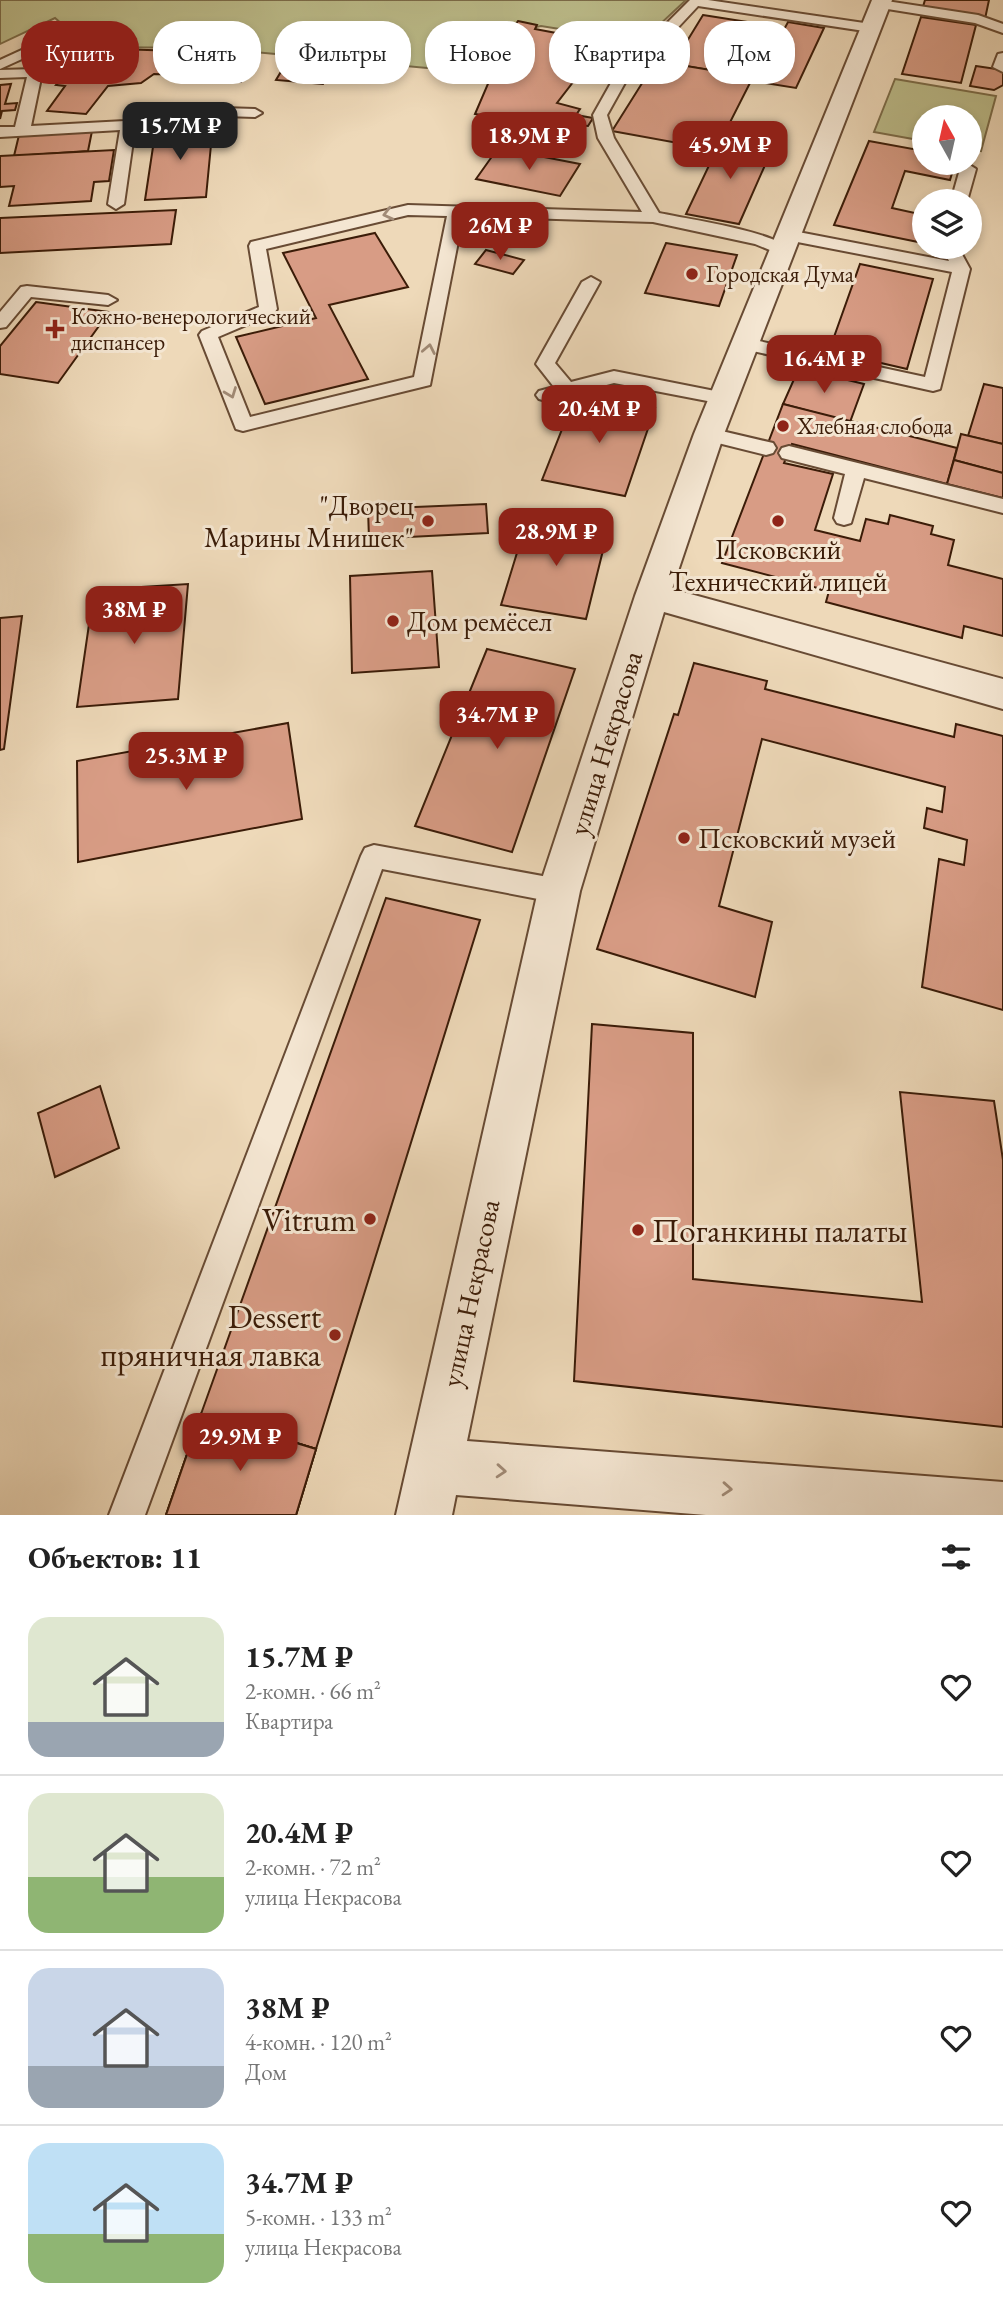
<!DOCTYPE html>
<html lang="ru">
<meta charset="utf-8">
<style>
:root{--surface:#fff;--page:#f2f2f2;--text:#222;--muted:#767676;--line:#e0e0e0;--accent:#8f2418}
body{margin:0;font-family:"EB Garamond",serif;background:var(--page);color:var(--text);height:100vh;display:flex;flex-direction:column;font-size:26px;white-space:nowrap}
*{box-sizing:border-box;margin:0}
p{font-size:23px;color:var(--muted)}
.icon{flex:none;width:38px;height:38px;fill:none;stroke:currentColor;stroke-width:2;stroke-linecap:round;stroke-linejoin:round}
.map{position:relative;height:1515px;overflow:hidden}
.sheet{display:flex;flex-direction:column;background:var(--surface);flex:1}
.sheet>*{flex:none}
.hud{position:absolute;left:21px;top:21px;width:962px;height:63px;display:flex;gap:14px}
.needle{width:46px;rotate:352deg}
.controls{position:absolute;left:912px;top:105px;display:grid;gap:14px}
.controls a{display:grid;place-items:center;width:70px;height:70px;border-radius:50%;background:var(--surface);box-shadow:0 4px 10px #0003;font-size:35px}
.price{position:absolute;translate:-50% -60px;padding:0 16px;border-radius:14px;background:var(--accent);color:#fff;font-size:23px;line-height:46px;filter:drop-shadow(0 2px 4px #0008)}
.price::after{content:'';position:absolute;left:50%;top:42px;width:21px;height:16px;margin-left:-10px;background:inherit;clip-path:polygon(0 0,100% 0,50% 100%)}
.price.selected{background:#222;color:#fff}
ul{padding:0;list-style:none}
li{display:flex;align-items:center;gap:21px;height:175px;padding:0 28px}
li+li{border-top:2px solid var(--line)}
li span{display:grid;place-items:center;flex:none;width:196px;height:140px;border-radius:21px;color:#555}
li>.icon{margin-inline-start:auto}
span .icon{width:84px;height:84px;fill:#fffc;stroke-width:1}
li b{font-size:30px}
h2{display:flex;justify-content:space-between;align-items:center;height:84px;padding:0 28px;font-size:30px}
.pill{padding:0 24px;border-radius:28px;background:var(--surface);box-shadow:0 4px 10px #0003;font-size:24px;line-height:63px}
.pill.selected{background:var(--accent);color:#fff}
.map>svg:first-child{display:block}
</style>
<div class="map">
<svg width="1003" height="1515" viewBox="0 0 1003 1515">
<rect width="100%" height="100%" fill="#eed9b9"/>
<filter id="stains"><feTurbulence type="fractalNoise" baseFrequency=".00286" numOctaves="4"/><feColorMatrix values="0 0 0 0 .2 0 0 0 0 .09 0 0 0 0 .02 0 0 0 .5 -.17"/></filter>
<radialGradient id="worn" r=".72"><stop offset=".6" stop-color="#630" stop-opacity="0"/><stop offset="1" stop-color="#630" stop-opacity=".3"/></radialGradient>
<g fill="#bdbe8c" stroke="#7c6d4a" stroke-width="2">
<path d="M0,0H686L641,42L541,26L462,42L427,68L210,48L88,47L55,18L0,44Z"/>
<path d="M895,79L996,96L981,151L970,149V117H924V141L874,132Z"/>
</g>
<g fill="#d89c85" stroke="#3b1c08" stroke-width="2">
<path d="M925,0H989L985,19L922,10Z"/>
<path d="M703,15L754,23L749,32L780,37L788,22L824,28L796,88L759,82L765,69L739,65L734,74L673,64Z"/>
<path d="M921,17L976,25L961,83L902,74Z"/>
<path d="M518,21L537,25L535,29L604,42L557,103L580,109L576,115L593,118L588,126L576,125L570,130L475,114L493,72L500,73L525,38L508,35Z"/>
<path d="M119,49L176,51L173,57L194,59L180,75L154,74L141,83L108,86L86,114L47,111L65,86L56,85L76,62L91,54Z"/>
<path d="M200,60L253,64L241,82L188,77Z"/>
<path d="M288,60L334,64L323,84L276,80Z"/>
<path d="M656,61L753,77L716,150L612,131Z"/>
<path d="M976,66L1003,70V85L994,90L970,86Z"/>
<path d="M11,84L5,104L17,103L15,110L2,111L0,119V85Z"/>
<path d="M213,124L206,197L145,200L156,127Z"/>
<path d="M92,131L88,151L14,156L19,135Z"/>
<path d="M722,138L773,147L739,224L686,214Z"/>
<path d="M869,141L924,151V163H955L950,180L905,171L892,208L924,215L923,243L834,225Z"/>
<path d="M498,148L580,164L560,196L476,179Z"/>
<path d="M114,150L109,181L94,182L91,201L9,206L14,186L0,187V156Z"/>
<path d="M176,210L171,244L0,253V218Z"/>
<path d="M375,233L408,287L329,305L368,379L265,404L236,337L316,318L283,253Z"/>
<path d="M666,243L737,255L719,306L645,293Z"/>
<path d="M486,250L524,260L513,274L475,264Z"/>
<path d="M860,264L933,279L907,369L829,351Z"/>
<path d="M36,302L109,312L58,383L0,374V346Z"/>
<path d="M799,368L864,384L850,422L783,404Z"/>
<path d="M984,384L1003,388V444L968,436Z"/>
<path d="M576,394L655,408L625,496L542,480Z"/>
<path d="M783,404L957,448L947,484L792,444L784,463L833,474L815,530L860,541L866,519L888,524L890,515L933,526L931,534L954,540L948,565L1003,579V636L964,626L962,638L826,602L829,591L722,563Z"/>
<path d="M961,434L1003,444V473L954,460Z"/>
<path d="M954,460L1003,473V498L947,484Z"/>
<path d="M486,504L488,533L369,539L368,509Z"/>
<path d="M528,517L608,530L586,619L501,605Z"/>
<path d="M432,571L439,667L352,673L350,576Z"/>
<path d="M188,584L178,699L77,707L94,590Z"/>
<path d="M22,616L4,749L0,750V618Z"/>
<path d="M487,649L575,669L512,852L415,826Z"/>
<path d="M694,663L767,681L765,689L954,737L956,724L1003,736V1010L922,987L939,859L964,865L967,840L924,828L927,808L942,812L945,787L762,739L719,906L772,922L755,997L597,949L674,714L678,715Z"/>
<path d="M288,723L302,819L78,862L77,761Z"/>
<path d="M386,898L480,920L316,1449L201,1414Z"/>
<path d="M592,1024L693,1033V1279L922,1302L900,1092L994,1101L1003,1160V1427L574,1381Z"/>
<path d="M100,1086L119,1148L55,1177L38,1113Z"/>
<path d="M201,1414L316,1449L296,1515H166Z"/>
<path d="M201,1414L316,1449L296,1515H166Z"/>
<path d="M201,1414L316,1449L296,1515H166Z"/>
</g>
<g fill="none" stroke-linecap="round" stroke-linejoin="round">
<defs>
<g id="lane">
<path d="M690,0H708L871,24L878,28L871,32L698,6L669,37L636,63L607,115L614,138L659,213C687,219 774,231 790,250L788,254L782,255L755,244L653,222L463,216L430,385L243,431L236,429L199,335L202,331L259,307L249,246L251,242L408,205L642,212L598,138L593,115L625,58L659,31ZM408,215L447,216L414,377L250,417L218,337L274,313L277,309L266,249Z"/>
<path d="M880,0L978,15L1003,24V33L975,23L875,7L873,4Z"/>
<path d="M63,31L70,35L68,38L0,69V60Z"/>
<path d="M1003,53V72L993,67L998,54Z"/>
<path d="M35,69L42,73L31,126L125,121L158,106L255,109L262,113L255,117L160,114L135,127L124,204L116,209L108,204L120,130L0,137V127H15L27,77L0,78V70Z"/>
<path d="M968,164L976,169L967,201H951L960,169Z"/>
<path d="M788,230L949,261L942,247H958L970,269L940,389L933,391L739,348L736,344L739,340L745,338L925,377L952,272L782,239L780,235Z"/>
<path d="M591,277L600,282L555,363L571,382L614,371L730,394L733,398L730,402L723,404L614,383L546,401L539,399L536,395L539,391L554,387L536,364L582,282Z"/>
<path d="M27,286L108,295L117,300L108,305L31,297L6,327L0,328V312L21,287Z"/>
<path d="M709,428L773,443L776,448L773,453L766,455L702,439L699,434L702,429Z"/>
<path d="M789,446L1003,499V513L864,478L851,523L844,525L837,523L834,518L845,474L782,458L779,453L782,448Z"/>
<path d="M374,845L559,879L568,883L572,891L568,899L559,903L382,869L145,1515H109L361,856L365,848Z"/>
</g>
<path id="street" d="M872,0H892L724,434L672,589L1003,679V709L664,612L580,891L467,1441L1003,1482V1515H706L456,1495L452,1515H396L538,891L635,596L694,434Z"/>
</defs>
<use href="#lane" stroke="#684b34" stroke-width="4"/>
<use href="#street" stroke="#684b34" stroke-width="4"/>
<use href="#lane" fill="#f4e6d2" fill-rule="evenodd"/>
<use href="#street" fill="#f4e6d2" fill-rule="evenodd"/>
</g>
<defs><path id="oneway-chevron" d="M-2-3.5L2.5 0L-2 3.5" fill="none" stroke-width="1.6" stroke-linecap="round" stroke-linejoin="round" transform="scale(1.75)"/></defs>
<g stroke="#a18b77">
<use href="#oneway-chevron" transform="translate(388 214) rotate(166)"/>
<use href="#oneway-chevron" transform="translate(429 349) rotate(-79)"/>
<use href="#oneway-chevron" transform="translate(231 393) rotate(69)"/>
<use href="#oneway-chevron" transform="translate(501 1471) rotate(4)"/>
<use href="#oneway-chevron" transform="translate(727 1489) rotate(4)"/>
</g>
<g fill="#8f2418" stroke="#f4e6d2" stroke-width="2.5">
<circle cx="692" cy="274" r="7"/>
<path d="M51.5 318.5h7v7h7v7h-7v7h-7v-7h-7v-7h7z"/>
<circle cx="783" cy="426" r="7"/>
<circle cx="428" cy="521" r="7"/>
<circle cx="778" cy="521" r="7"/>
<circle cx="393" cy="621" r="7"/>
<circle cx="684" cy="838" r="7"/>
<circle cx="370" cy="1219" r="7"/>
<circle cx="638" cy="1230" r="7"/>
<circle cx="335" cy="1335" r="7"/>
</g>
<g text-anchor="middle" stroke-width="6" stroke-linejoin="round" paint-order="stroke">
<g font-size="23" fill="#3b1c08" stroke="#f4e6d2" text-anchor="start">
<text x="706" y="282">Городская Дума</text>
<text x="71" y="324">Кожно-венерологический<tspan x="71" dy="26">диспансер</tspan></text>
<text x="797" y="434">Хлебная слобода</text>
</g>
<g font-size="28" fill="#3b1c08" stroke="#f4e6d2" text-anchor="start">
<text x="414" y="515" text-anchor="end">"Дворец<tspan x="414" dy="32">Марины Мнишек"</tspan></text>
<text x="778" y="559" text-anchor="middle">Псковский<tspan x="778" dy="32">Технический лицей</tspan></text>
<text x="407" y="631">Дом ремёсел</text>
<text x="698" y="848">Псковский музей</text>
</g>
<g font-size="28" fill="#3b1c08" stroke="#f4e6d2">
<text transform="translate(605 743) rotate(-73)" y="10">улица Некрасова</text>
<text transform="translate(470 1293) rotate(-78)" y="10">улица Некрасова</text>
</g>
<g font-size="33" fill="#3b1c08" stroke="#f4e6d2" text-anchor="end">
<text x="356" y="1231">Vitrum</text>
<text x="652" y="1242" text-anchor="start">Поганкины палаты</text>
<text x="321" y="1328">Dessert<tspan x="321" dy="38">пряничная лавка</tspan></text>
</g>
</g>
<rect width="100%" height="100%" filter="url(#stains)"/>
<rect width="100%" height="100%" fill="url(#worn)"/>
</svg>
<div class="controls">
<a><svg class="needle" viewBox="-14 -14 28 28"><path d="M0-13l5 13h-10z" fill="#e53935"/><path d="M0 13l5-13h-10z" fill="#767676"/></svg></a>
<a><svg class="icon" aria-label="layers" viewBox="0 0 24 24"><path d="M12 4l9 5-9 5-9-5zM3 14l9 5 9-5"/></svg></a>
</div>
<b class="price selected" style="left:180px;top:162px">15.7M ₽</b>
<b class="price" style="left:529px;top:172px">18.9M ₽</b>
<b class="price" style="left:730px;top:181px">45.9M ₽</b>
<b class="price" style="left:500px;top:262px">26M ₽</b>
<b class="price" style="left:824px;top:395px">16.4M ₽</b>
<b class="price" style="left:599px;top:445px">20.4M ₽</b>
<b class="price" style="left:556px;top:568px">28.9M ₽</b>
<b class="price" style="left:134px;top:646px">38M ₽</b>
<b class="price" style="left:497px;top:751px">34.7M ₽</b>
<b class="price" style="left:186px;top:792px">25.3M ₽</b>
<b class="price" style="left:240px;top:1473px">29.9M ₽</b>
<div class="hud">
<a class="pill selected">Купить</a>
<a class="pill">Снять</a>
<a class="pill">Фильтры</a>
<a class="pill">Новое</a>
<a class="pill">Квартира</a>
<a class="pill">Дом</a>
</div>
</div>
<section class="sheet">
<h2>Объектов: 11<svg class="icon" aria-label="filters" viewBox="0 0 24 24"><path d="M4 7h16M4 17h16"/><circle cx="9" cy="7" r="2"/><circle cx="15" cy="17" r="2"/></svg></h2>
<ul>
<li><span style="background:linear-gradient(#dfe7d0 75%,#9aa5b1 0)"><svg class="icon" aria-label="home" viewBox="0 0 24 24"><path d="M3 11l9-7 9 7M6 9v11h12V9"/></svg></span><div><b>15.7M ₽</b><p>2-комн. · 66 m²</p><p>Квартира</p></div><svg class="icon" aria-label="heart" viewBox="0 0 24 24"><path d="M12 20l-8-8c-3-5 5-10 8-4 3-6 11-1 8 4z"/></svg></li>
<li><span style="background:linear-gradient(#dfe7d0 60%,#8fb573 0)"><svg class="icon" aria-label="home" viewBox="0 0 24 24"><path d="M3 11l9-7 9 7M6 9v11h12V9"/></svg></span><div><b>20.4M ₽</b><p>2-комн. · 72 m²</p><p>улица Некрасова</p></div><svg class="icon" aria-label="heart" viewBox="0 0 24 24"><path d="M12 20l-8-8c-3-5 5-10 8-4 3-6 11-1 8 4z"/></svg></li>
<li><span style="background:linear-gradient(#c9d6e8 70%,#9aa5b1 0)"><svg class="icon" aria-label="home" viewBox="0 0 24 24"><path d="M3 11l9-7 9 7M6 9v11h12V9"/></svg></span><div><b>38M ₽</b><p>4-комн. · 120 m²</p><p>Дом</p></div><svg class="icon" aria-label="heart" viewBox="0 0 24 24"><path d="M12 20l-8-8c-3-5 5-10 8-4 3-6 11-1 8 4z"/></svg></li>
<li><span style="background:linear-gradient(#bfe0f5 65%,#8fb573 0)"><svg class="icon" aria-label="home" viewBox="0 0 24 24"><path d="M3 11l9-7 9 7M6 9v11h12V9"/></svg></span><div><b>34.7M ₽</b><p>5-комн. · 133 m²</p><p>улица Некрасова</p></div><svg class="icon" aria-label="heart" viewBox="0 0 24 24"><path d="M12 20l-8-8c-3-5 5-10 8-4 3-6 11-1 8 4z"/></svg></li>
</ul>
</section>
